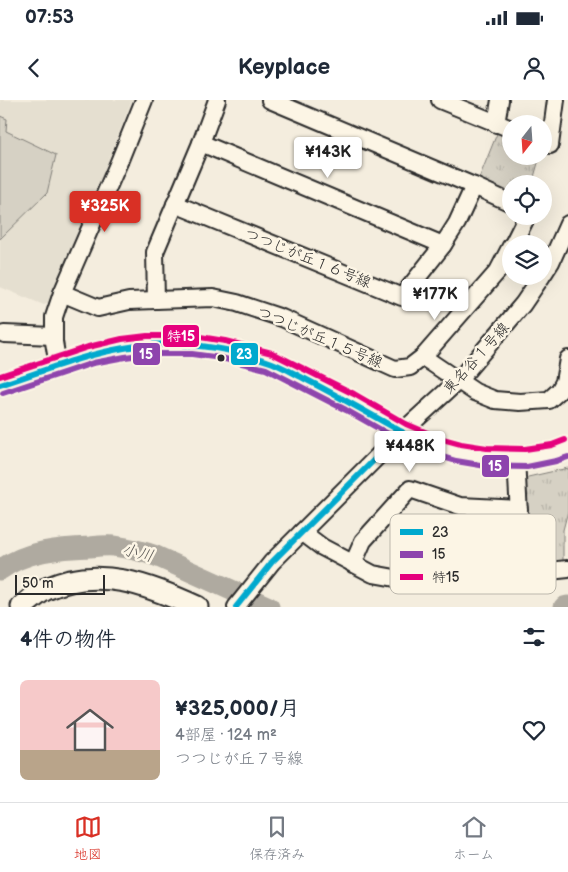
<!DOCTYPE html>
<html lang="ja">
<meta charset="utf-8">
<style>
:root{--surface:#fff;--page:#f6f6f7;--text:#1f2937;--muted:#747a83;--line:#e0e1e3;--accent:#d93025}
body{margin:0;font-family:"Balsamiq Sans","Klee One",sans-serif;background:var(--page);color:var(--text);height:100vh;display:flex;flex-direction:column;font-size:19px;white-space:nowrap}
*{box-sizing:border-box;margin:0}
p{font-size:16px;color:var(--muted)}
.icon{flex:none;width:28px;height:28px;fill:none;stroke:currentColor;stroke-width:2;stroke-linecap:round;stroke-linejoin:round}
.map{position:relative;height:507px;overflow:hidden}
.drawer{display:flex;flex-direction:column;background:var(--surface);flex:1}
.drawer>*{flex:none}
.needle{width:32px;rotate:197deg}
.buttons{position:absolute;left:502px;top:15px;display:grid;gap:10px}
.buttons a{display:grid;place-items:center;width:50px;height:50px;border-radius:50%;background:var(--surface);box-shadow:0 5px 20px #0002;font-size:25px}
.scale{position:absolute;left:15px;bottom:12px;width:90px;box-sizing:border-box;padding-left:5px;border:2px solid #2b2b2b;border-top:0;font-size:14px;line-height:18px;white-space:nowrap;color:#2b2b2b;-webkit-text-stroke:4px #fcf5e5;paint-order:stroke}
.price{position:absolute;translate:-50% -42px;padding:0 11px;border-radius:5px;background:#fff;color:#222;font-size:16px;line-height:32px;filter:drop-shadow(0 1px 2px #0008)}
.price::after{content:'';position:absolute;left:50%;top:30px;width:15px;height:11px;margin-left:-8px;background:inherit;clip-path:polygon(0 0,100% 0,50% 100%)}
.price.current{background:var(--accent);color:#fff}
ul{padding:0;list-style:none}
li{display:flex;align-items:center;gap:15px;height:125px;padding:0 20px}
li+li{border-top:1px solid var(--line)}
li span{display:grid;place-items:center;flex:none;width:140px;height:100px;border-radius:8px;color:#555}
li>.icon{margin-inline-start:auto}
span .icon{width:60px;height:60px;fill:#fffc;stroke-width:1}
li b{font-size:21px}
h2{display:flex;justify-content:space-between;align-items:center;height:60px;padding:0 20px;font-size:21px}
.status{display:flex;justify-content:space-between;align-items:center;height:35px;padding:0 25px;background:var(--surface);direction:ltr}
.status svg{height:14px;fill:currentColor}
header{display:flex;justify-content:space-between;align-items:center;height:65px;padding:0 20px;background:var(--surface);font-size:22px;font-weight:800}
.dock{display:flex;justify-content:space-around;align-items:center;height:70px;border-top:1px solid var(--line);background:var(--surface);font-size:14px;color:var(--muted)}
.dock a{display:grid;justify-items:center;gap:2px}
.dock .current{color:var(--accent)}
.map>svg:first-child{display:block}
</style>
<div class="status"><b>07:53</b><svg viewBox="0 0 49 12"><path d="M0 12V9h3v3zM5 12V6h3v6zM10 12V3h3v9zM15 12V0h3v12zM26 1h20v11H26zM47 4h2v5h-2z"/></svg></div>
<header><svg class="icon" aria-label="back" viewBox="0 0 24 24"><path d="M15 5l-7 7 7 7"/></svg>Keyplace<svg class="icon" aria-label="person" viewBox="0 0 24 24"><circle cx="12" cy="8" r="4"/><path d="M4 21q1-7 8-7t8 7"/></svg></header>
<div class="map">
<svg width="568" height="507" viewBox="0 0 568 507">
<defs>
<pattern id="grass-tufts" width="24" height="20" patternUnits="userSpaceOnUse" patternTransform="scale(1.25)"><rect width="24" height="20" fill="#d6d1c4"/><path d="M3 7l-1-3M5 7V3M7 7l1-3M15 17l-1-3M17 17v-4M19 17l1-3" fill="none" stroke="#b8b4a9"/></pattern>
</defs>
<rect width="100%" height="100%" fill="#f4edde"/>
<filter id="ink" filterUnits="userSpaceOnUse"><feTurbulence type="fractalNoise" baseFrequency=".02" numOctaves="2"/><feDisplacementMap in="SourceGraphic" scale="10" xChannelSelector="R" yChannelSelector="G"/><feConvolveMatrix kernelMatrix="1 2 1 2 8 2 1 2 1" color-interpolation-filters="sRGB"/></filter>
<g filter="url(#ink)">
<path fill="#e5dfd0" d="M0,0H132L53,201L44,205L0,187Z"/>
<g fill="url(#grass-tufts)" stroke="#807e78">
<path d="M498,31L511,38V56H540L532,84H511V95L478,81Z"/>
<path d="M568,368V411L563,430V463H541L526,418L523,383L528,377Z"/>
</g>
<path fill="#d6d1c4" stroke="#807e78" d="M0,16L7,19L6,31L56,55L47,93L0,139Z"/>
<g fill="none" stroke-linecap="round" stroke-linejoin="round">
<g stroke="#afaaa0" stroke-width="21">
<path d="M0,470C25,451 60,448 90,447C98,446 106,445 114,446C128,448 142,451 156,456L269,507"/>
<path d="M564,507L568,506"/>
</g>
<defs>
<g id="minor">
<path d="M217,0L201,43L155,152L156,200L213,198L237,203L282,218L395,269L410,267L423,257"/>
<path d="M270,0L474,86L511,103"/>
<path d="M440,0L511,29"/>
<path d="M496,24L500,0"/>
<path d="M544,42L550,45L556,0"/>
<path d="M201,43L443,145"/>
<path d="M175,104L402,197L443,145L457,123L474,86"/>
<path d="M513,144L527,116"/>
<path d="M511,146L498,171L423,257L475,292L495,300L520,302L549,300L559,291L564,282L568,259"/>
<path d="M544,173L551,162L568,124"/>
<path d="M62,193L98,208L129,201L156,200"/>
<path d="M4,234L54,236"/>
<path d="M58,266L54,242V217L62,193L119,62L144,0"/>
<path d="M0,285L91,255L124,248L147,245H193L223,249L269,261L350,302L402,332L436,346L459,353L486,357L526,358L554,353L568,348"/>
<path d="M516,358L519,415L534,473"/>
<path d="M302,432L322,447L373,474L406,480L512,475L568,469"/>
<path d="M353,464L363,441L410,389L460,406L519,409"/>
<path d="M236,507L272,462L402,332L458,281L523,204L542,176"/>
</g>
<path id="major" d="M22,507C29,501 38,493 46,489C99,465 148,485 197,507"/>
</defs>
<use href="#minor" stroke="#2b2b2b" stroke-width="20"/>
<use href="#major" stroke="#2b2b2b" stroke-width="25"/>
<use href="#minor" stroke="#fcf5e5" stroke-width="16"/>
<use href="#major" stroke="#fcf5e5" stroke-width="21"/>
<defs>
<g id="bus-1">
<path d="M0,285C41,272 82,255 124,248C172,240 222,246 267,261C280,265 293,273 305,279C338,296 370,314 402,332"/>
<path d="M236,507L272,462L402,332"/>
</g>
<path id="bus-2" d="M3,293L93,263L125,257L148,254H192L221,258L266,269L346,310L399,340L433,354L456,361L486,366L527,367L556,361L568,357"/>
<path id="bus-3" d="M0,276L88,247L122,239L147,236H194L225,241L272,253L354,294L406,324L439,338L461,344L487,348L525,349L552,345L565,340"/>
</defs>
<use href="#bus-1" stroke="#fcf5e5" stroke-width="10"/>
<use href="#bus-2" stroke="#fcf5e5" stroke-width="10"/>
<use href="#bus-3" stroke="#fcf5e5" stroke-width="10"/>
<use href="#bus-1" stroke="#00a9ce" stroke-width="6"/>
<use href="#bus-2" stroke="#8e44ad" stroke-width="6"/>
<use href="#bus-3" stroke="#e5007d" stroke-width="6"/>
</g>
</g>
<circle fill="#2b2b2b" stroke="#fcf5e5" stroke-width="2" cx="221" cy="258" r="4.5"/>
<g text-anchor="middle" stroke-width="5" stroke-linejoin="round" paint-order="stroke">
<g font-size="15" fill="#2b2b2b" stroke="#fcf5e5">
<text transform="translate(308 158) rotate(22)" y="5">つつじが丘１６号線</text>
<text transform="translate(320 237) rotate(23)" y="5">つつじが丘１５号線</text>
<text transform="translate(476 258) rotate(-48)" y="5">東名谷１号線</text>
</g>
<g font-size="16" font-style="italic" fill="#595754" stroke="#fcf5e5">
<text transform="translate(138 452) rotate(14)" y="6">小川</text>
</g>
</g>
<rect x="390" y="414" width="166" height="80" rx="8" fill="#fcf5e5" stroke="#bdb8ad" stroke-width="1"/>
<rect x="400" y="429" width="23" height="6" fill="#00a9ce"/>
<rect x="400" y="451" width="23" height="7" fill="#8e44ad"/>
<rect x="400" y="474" width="23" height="6" fill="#e5007d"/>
<g font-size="14" fill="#2b2b2b">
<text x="432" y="437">23</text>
<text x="432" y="459">15</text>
<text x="432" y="482">特15</text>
</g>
<g stroke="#fcf5e5" stroke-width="2">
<rect x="162" y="224" width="38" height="24" rx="5" fill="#e5007d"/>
<rect x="132" y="242" width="29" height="24" rx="5" fill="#8e44ad"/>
<rect x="230" y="242" width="29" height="24" rx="5" fill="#00a9ce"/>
<rect x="481" y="354" width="29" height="24" rx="5" fill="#8e44ad"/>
</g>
<g font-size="14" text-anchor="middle" font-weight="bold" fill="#fff">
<text x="181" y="241">特15</text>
<text x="146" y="259">15</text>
<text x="244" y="259">23</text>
<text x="495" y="371">15</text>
</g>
</svg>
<div class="buttons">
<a><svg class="needle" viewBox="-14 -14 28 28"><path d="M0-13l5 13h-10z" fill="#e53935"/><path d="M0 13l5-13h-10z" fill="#747a83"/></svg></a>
<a><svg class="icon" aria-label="locate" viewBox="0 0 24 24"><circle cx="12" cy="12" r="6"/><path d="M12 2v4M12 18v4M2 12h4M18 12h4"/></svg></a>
<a><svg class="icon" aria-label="layers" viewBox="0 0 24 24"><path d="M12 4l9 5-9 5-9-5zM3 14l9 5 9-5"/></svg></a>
</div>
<div class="scale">50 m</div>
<b class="price" style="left:328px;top:79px">¥143K</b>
<b class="price current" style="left:105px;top:133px">¥325K</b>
<b class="price" style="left:435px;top:221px">¥177K</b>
<b class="price" style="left:410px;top:373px">¥448K</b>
</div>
<section class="drawer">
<h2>4件の物件<svg class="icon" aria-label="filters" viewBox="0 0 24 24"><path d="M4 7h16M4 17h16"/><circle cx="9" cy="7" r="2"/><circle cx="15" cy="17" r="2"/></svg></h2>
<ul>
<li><span style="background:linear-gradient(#f6c9c9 70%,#b9a48a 0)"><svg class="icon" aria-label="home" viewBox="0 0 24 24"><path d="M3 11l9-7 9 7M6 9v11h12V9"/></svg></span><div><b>¥325,000/月</b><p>4部屋 · 124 m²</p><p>つつじが丘７号線</p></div><svg class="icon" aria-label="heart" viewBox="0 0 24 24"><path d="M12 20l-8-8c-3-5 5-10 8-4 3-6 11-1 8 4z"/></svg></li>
</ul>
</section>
<nav class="dock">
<a class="current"><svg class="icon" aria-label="map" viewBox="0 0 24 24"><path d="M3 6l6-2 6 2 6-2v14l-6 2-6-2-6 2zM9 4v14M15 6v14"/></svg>地図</a>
<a><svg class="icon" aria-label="saved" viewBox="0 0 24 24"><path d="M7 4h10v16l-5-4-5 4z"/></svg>保存済み</a>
<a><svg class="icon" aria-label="home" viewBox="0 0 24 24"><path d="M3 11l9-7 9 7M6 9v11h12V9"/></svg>ホーム</a>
</nav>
